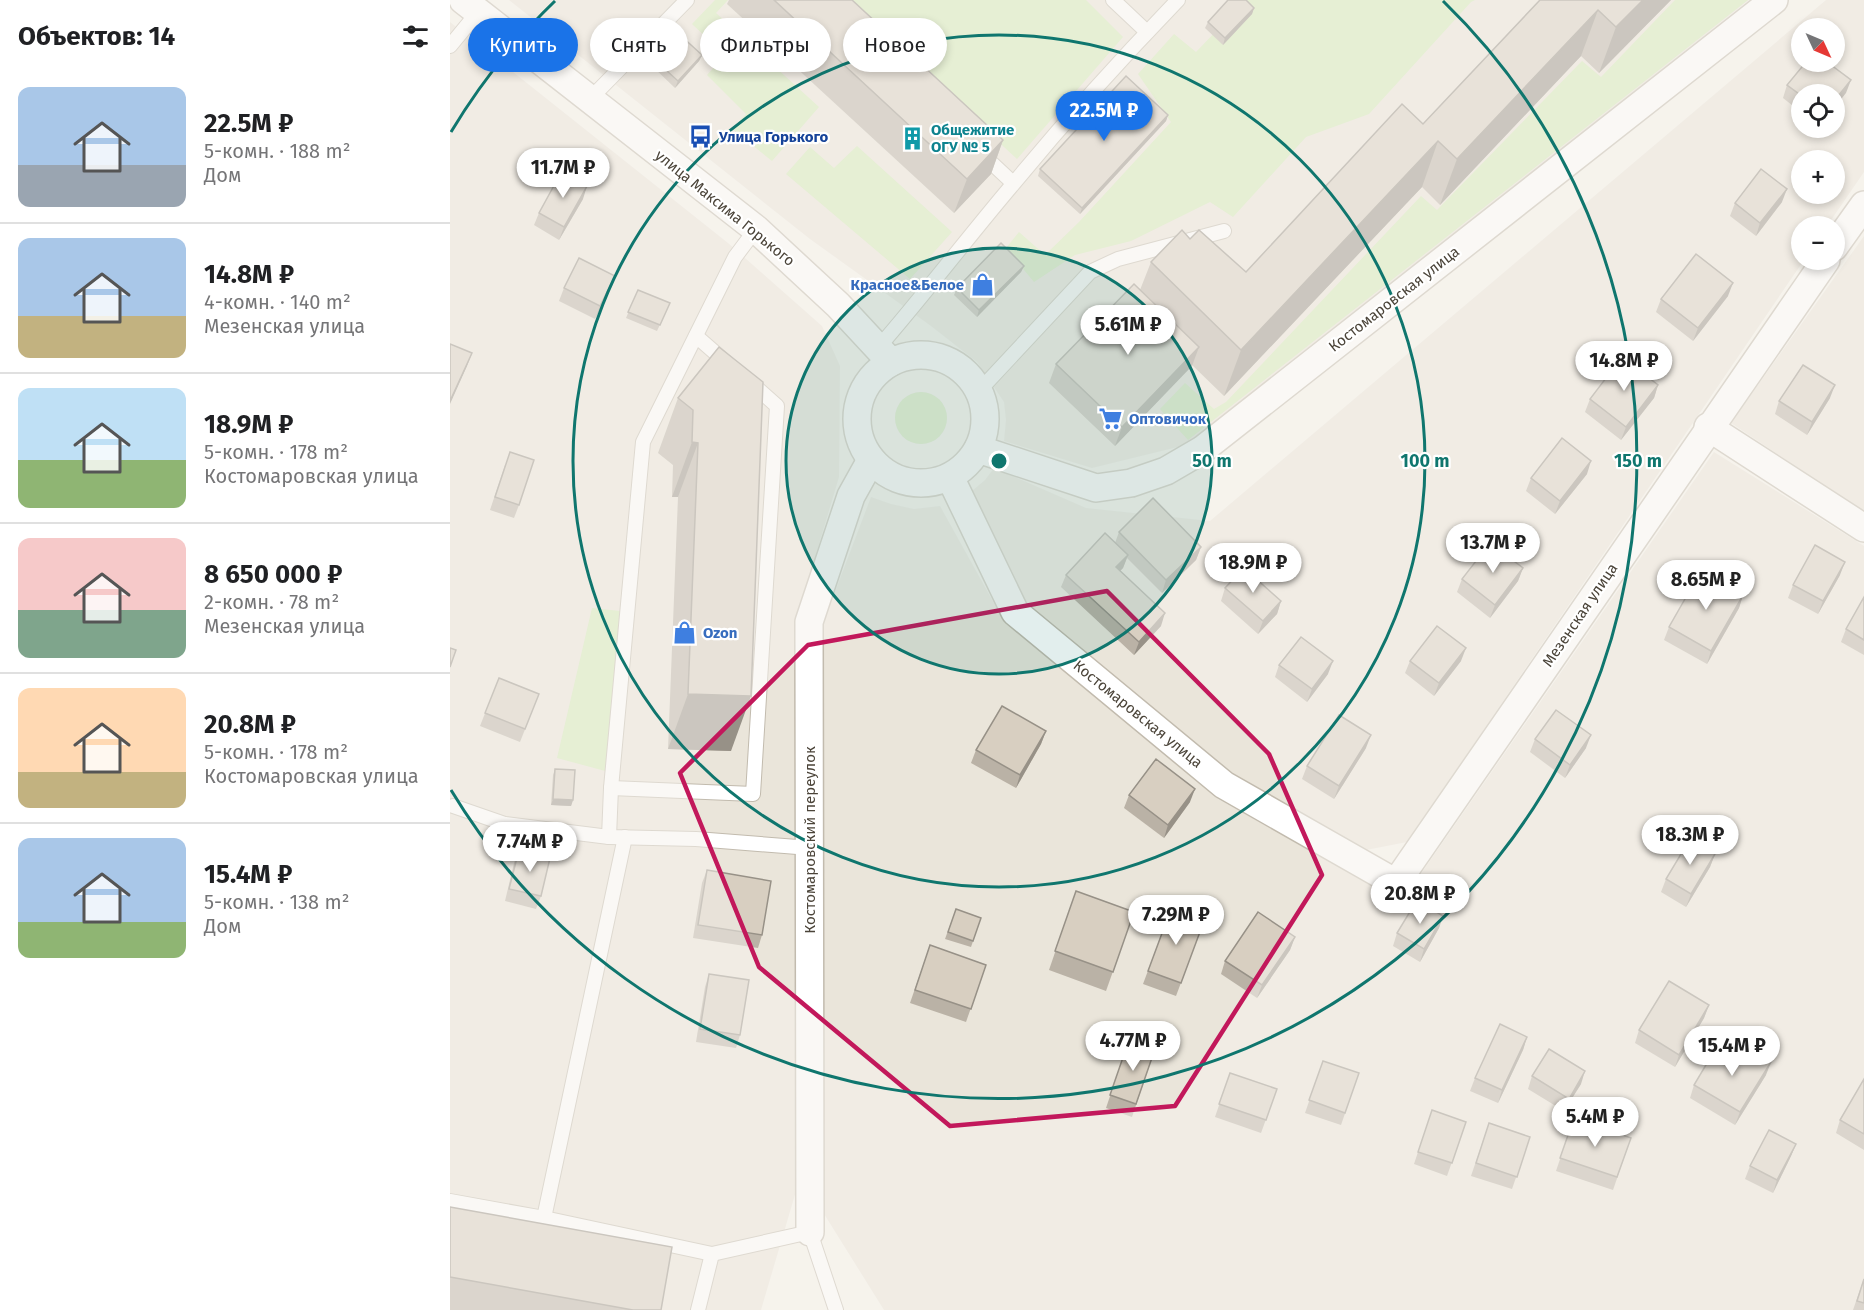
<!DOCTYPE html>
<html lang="ru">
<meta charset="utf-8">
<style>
:root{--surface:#fff;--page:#f6f6f6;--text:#202124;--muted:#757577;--line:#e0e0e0;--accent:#1a73e8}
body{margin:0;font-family:"Fira Sans",sans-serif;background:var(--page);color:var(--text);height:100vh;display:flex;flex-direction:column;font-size:22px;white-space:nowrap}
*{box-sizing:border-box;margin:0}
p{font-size:20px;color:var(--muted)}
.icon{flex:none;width:33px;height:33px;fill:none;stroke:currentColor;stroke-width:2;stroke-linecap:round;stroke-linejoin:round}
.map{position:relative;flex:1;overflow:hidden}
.side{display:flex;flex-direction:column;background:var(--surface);width:450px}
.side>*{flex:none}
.hud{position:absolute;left:18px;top:18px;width:570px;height:54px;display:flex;gap:12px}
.needle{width:39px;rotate:134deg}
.fabs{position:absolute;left:1341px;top:18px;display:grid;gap:12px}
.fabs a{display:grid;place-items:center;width:54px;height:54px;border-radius:50%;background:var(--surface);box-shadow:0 3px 9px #0003;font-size:30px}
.price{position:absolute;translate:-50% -51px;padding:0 14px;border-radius:21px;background:#fff;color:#222;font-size:20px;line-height:39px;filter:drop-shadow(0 2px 3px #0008)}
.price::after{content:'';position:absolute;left:50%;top:36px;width:18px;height:14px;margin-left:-9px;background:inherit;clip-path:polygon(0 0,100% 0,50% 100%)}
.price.current{background:var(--accent);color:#fff}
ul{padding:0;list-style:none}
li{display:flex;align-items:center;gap:18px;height:150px;padding:0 18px}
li+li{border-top:2px solid var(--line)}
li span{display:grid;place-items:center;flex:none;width:168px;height:120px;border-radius:12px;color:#555}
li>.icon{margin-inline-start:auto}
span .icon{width:72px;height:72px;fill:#fffc;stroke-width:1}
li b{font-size:26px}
h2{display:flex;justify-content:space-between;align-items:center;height:72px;padding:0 18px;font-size:26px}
.tag{padding:0 21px;border-radius:27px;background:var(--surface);box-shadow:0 3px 9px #0003;font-size:21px;line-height:54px}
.tag.current{background:var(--accent);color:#fff}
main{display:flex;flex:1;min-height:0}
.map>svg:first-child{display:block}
</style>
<main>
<section class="side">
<h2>Объектов: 14<svg class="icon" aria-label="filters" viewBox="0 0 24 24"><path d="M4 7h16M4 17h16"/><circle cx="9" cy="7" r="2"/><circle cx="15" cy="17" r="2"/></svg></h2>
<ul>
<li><span style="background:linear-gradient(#a9c7e8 65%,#9aa5b1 0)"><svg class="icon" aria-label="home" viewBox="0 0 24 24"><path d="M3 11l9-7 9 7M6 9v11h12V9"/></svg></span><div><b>22.5M ₽</b><p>5-комн. · 188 m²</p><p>Дом</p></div></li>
<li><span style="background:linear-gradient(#a9c7e8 65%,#c2b280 0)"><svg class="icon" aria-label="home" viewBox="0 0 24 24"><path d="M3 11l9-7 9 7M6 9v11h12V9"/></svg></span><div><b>14.8M ₽</b><p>4-комн. · 140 m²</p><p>Мезенская улица</p></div></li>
<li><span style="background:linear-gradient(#bfe0f5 60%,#8fb573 0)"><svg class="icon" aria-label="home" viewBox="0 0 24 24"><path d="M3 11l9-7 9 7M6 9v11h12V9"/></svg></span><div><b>18.9M ₽</b><p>5-комн. · 178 m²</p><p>Костомаровская улица</p></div></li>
<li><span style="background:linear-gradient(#f6c9c9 60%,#7fa58c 0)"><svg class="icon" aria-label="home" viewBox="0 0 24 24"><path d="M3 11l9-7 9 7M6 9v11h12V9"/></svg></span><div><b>8 650 000 ₽</b><p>2-комн. · 78 m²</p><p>Мезенская улица</p></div></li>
<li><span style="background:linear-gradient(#ffd9b3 70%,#c2b280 0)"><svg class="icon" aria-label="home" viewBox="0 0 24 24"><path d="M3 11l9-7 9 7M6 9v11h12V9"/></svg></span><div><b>20.8M ₽</b><p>5-комн. · 178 m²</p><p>Костомаровская улица</p></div></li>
<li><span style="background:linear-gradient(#a9c7e8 70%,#8fb573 0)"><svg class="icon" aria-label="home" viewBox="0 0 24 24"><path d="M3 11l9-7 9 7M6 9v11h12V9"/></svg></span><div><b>15.4M ₽</b><p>5-комн. · 138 m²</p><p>Дом</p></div></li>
</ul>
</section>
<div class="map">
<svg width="1414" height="1310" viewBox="0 0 1414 1310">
<rect width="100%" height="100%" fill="#f6f3ec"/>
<g fill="#eae5da" fill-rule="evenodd">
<path d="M59,0H1299L740,444L642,468L554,441L556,420L554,402L527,362L481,326L360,239Z"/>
<path d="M1376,0H1414V172L1377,226H1352V260H1354L957,842L911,851L784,775L576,604L522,491L535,480L544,468L636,508L760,521ZM1352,28H1384V62H1352ZM1352,94H1384V128H1352ZM1352,160H1384V194H1352Z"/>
<path d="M0,22L278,243L372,326L390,366L389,477L347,618L345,877L349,1181L311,1310H0Z"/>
<path d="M1414,236V512L1281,423Z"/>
<path d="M1264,452L1414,546V1310H434L371,1209L372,626L421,497L441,504L464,509L490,506L550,614L768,799L952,901Z"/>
</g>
<g fill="#d2eab5">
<path d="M265,0H278L266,13L369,107L322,161L282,129L296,114L257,75L275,55L242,24Z"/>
<path d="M395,0H636L673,37L567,159Z"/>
<path d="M796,0H1025L1021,2L919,114L856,137L783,217L760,202L681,241L625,255L584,282L556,248L569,232L595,255L629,222L721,122L688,74L724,34L746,52Z"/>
<path d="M1225,0H1298L738,440L710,409L735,383L764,409L776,402L971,196L987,210L1132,61L1151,77Z"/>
<path d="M407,146L502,232L460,279L336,174L360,147L384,168Z"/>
<circle cx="471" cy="418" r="26"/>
<path d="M142,608L170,611L159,772L107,758Z"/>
</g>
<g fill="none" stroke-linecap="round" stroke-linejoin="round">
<defs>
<g id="service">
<path d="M663,0L697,32"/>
<path d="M0,46L28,12"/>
<path d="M140,99L237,0"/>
<path d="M532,154L563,183"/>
<path d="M246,336L278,364"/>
<path d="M428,348C475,294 518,237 564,183C616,120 671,59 728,0"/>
<path d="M528,392L640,272L668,259L774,231"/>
<path d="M161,788L303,794L327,406L300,382"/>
<path d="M3,806L55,824L159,837L246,839L360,848"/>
<path d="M159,837L161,788L193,442L285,257L306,229"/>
<path d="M175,837L94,1218L262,1254L360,1232L386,1310"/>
<path d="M0,1201L94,1218"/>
<path d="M248,1310L262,1254"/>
</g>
<g id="minor">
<path d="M13,0L306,229L388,305L441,362"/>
<path d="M1384,247L1414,205"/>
<circle cx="471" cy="419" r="64"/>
<path d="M1258,427L1414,528"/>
<path d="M528,449L646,488L681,483L716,471L752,450L1324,0"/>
<path d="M500,477L565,612L774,785L946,883L1376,260"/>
<path d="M360,1232L359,622L401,496L421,460"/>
</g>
</defs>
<use href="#service" stroke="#c2bbae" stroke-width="16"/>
<use href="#minor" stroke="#c2bbae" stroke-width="30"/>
<use href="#service" stroke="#fff" stroke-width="14"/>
<use href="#minor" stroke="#fff" stroke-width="27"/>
</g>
<g fill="#bab2a6">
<path d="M279,0H402L553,140L541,174L504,213L277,4Z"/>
<path d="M1090,0H1221L1149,73L1131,56L990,205L972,187L774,396L742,365L665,446L599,383L606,364L690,290L701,262L740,239L796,272L973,124Z"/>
<path d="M804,8L802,14L773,45L755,28L758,22Z"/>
<path d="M252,55L249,61L225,88L202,66L205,60Z"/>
<path d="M1337,85L1396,93L1352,94V113L1333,98Z"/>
<path d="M718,115L716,121L630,214L588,176L590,169Z"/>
<path d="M133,199L109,240L84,225L89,213Z"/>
<path d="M1332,202L1306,236L1280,216L1285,203Z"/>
<path d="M574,266L571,272L527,317L504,295L507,288Z"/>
<path d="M114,288L160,289L145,319L109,301Z"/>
<path d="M188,290L220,303L207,331L176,318Z"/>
<path d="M1278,296L1243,341L1206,312L1211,299Z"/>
<path d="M269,347L281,751L218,749L228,497H222L223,465L208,453L228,398Z"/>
<path d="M1208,385L1204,398L1171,440L1135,412L1140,399Z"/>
<path d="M1380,398L1357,435L1325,414L1329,401Z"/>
<path d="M55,465L69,505L64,518L40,510Z"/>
<path d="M1137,474L1105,514L1076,491L1081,478Z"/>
<path d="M669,532L751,547L746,560L712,593L677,558L673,568L670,571L711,626L684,655L611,587L616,575L665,543Z"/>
<path d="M1073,568L1068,581L1040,618L1007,592L1012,579Z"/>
<path d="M1390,575L1368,614L1338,598L1343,585Z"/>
<path d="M775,588L831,601L827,614L808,634L771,601Z"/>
<path d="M1293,595L1289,608L1257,664L1214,640L1219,627Z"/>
<path d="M1414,597V655L1391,642L1396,629Z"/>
<path d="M960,661H1011L984,696L955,673Z"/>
<path d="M829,665L878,674L857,702L825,677Z"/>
<path d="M49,678L89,694L70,742L30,726Z"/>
<path d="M596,731L591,744L566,788L521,763L526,750Z"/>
<path d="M1085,739L1136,748L1115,778L1080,752Z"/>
<path d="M916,748L884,799L852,779L857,766Z"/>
<path d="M105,769L123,800L121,806L101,805L103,775Z"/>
<path d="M679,795L740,802L714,838L674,808Z"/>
<path d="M69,850L91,896L86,909L55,901L64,863Z"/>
<path d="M1265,854L1260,867L1236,907L1211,892L1216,879Z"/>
<path d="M257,870L312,935L308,948L243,938L252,883Z"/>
<path d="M626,891L684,912L656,991L599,970Z"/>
<path d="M506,909L531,918L521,947L495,939Z"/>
<path d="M721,909L754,921L726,996L693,984Z"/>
<path d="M993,916L989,928L970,962L943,946L947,933Z"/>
<path d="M845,937L840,950L807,998L771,974L775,961Z"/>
<path d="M480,945L536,965L516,1022L460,1003Z"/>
<path d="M259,974L290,1035L286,1048L246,1042L255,987Z"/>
<path d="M1259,1005L1254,1018L1225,1067L1185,1043L1189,1030Z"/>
<path d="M1077,1037L1073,1050L1048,1103L1020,1091L1025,1078Z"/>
<path d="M679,1040L705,1049L682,1117L656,1108Z"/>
<path d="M873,1061L909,1073L891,1125L855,1113Z"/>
<path d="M780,1073L827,1089L811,1133L765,1117Z"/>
<path d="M1316,1075L1285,1125L1240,1098L1244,1085Z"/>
<path d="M1082,1076L1131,1084L1114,1111L1078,1089Z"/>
<path d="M1414,1079V1150L1386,1133L1390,1120Z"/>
<path d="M982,1110L1016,1122L997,1176L964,1164Z"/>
<path d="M1124,1118L1181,1138L1163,1190L1106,1171Z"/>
<path d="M1039,1123L1080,1137L1062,1189L1021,1176Z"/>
<path d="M1346,1144L1341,1156L1323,1193L1295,1179L1300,1166Z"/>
<path d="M0,1207L211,1310H0Z"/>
<path d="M1414,1278V1310H1403Z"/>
</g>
<g fill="#979187">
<path d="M1193,0H1221L1149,73L1166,27Z"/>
<path d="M804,8L802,14L773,45L775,38Z"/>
<path d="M1148,10L1131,56L990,205L1007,159Z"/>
<path d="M252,55L249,61L225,88L228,81Z"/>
<path d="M1401,80L1396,93L1384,108V101Z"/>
<path d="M718,115L716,121L630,214L632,208Z"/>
<path d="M553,140L541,174L504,213L517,179Z"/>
<path d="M988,141L972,187L774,396L791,350Z"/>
<path d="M137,186L133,199L109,240L114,227Z"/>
<path d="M1337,189L1332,202L1306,236L1310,223Z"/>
<path d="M574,266L571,272L527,317L529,310Z"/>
<path d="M165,276L160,289L145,319L150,306Z"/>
<path d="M1283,283L1278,296L1243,341L1248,328Z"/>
<path d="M749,347L742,366L665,446L672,427Z"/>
<path d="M22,353L17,366L0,404V401Z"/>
<path d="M1208,385L1204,398L1171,440L1176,427Z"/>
<path d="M1385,385L1380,398L1357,435L1362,422Z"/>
<path d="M242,442L248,443L228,497H222Z"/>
<path d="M1141,461L1137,474L1105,514L1110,501Z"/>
<path d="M751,547L746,560L712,593L716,580Z"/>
<path d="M678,555L673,568L661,580L666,567Z"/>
<path d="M1395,562L1390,575L1368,614L1373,601Z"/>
<path d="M1073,568L1068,581L1040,618L1045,605Z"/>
<path d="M1293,595L1289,608L1257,664L1261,651Z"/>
<path d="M831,601L827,614L808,634L813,621Z"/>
<path d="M715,613L711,626L684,655L689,642Z"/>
<path d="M1016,648L1011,661L984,696L989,683Z"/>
<path d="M883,661L878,674L857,702L862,689Z"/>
<path d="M238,694L301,696L281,751L218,749Z"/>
<path d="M596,731L591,744L566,788L570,775Z"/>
<path d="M921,735L916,748L884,799L889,786Z"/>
<path d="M1141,735L1136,748L1115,778L1120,765Z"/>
<path d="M745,789L740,802L714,838L718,825Z"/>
<path d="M103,799L123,800L121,806L101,805Z"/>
<path d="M1265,854L1260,867L1236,907L1241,894Z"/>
<path d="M993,916L989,928L970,962L974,949Z"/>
<path d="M845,937L840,950L807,998L812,985Z"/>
<path d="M1259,1005L1254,1018L1225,1067L1229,1055Z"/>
<path d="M1077,1037L1073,1050L1048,1103L1052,1090Z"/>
<path d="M1321,1062L1316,1075L1285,1125L1290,1112Z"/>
<path d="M1135,1071L1131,1084L1114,1111L1119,1099Z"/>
<path d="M1346,1144L1341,1156L1323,1193L1327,1180Z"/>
</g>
<g fill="#d8cfc1" stroke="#979187" stroke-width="1.5">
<path d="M324,0H402L553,140L517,179Z"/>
<path d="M778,0H796L804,8L775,38L758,22Z"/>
<path d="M1090,0H1193L1166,27L1148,10L1007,159L988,141L791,350L701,262L732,230L740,239L749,230L796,272L952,104L973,124Z"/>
<path d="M229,34L252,55L228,81L205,60Z"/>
<path d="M1356,62H1377L1401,80L1384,101V94H1352V96L1337,85Z"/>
<path d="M676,76L718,115L632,208L590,169Z"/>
<path d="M1311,169L1337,189L1310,223L1285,203Z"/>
<path d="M112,171L137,186L114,227L89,213Z"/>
<path d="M551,243L574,266L529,310L507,288Z"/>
<path d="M1246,254L1283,283L1248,328L1211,299Z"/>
<path d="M129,258L165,276L150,306L114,288Z"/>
<path d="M684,284L749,347L672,427L606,364Z"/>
<path d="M188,290L220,303L210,325L178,312Z"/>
<path d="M0,344L22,353L0,401Z"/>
<path d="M269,347L313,382L301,696L238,694L248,443L242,442L243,410L228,398Z"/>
<path d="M1172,357L1208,385L1176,427L1140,399Z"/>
<path d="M1353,365L1385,385L1362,422L1329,401Z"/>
<path d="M1112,438L1141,461L1110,501L1081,478Z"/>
<path d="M60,452L84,460L69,505L45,497Z"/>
<path d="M703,498L751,547L716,580L669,532Z"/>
<path d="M655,533L678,555L666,567L715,613L689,642L616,575Z"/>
<path d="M1040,543L1073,568L1045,605L1012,579Z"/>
<path d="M1365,545L1395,562L1373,601L1343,585Z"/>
<path d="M794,568L831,601L813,621L775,588Z"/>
<path d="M1251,571L1293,595L1261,651L1219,627Z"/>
<path d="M1414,597V640L1396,629Z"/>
<path d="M987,626L1016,648L989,683L960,661Z"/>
<path d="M851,637L883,661L862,689L829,665Z"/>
<path d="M0,648L6,650L0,667Z"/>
<path d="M49,678L89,694L75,729L35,713Z"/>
<path d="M552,706L596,731L570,775L526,750Z"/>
<path d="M1106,710L1141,735L1120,765L1085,739Z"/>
<path d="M889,715L921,735L889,786L857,766Z"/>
<path d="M706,759L745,789L718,825L679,795Z"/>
<path d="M105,769L125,770L123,800L103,799Z"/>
<path d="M1240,839L1265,854L1241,894L1216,879Z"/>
<path d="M69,850L100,858L91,896L59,889Z"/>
<path d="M257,870L321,881L312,935L248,925Z"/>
<path d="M626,891L684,912L663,972L605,951Z"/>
<path d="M967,900L993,916L974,949L947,933Z"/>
<path d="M506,909L531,918L523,941L498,932Z"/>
<path d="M721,909L754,921L731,983L698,971Z"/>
<path d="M808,912L845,937L812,985L775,961Z"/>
<path d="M480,945L536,965L521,1009L465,990Z"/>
<path d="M259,974L299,980L290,1035L250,1029Z"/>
<path d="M1219,981L1259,1005L1229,1055L1189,1030Z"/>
<path d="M1050,1024L1077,1037L1052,1090L1025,1078Z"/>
<path d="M679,1040L705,1049L686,1104L660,1095Z"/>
<path d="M1266,1048L1291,1063L1300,1049L1321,1062L1290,1112L1244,1085Z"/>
<path d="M1099,1049L1135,1071L1119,1099L1082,1076Z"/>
<path d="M873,1061L909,1073L895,1113L859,1100Z"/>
<path d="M780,1073L827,1089L816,1120L769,1104Z"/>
<path d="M1414,1079V1134L1390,1120Z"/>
<path d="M982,1110L1016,1122L1002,1163L968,1152Z"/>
<path d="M1124,1118L1181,1138L1167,1177L1110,1158Z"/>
<path d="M1039,1123L1080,1137L1067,1177L1026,1163Z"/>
<path d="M1319,1130L1346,1144L1327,1180L1300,1166Z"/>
<path d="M0,1207L222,1247L211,1310H183L0,1277Z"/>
<path d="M1414,1279V1303L1407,1301Z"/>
</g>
<path d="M0 0H1414V1310H0ZM657,591L819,754L872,875L725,1106L500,1126L309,967L230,773L358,645Z" fill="#f6f3ec" fill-opacity=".55" fill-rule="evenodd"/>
<path fill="none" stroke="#c2185b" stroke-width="4.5" stroke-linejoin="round" d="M657,591L819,754L872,875L725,1106L500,1126L309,967L230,773L358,645Z"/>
<circle cx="549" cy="461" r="213" fill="#0f766e" fill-opacity=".12"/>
<g fill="none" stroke="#0f766e" stroke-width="3">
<circle cx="549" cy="461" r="213"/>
<circle cx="549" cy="461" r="426"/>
<path d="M1 132A639 639 0 0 1 105 1M993 1A639 639 0 1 1 1 790"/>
</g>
<defs>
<symbol id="bus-bare" viewBox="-9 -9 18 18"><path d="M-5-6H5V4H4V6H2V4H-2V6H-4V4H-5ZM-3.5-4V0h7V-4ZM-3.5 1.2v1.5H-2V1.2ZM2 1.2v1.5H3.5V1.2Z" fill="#1a4fb4" stroke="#fff" stroke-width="2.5" paint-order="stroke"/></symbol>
<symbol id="building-bare" viewBox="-9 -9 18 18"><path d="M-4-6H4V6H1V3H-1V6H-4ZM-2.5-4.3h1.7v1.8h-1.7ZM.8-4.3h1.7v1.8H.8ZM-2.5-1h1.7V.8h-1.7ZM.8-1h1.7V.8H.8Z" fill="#0f9aa8" stroke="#fff" stroke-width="2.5" paint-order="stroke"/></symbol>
<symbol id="shop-bare" viewBox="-9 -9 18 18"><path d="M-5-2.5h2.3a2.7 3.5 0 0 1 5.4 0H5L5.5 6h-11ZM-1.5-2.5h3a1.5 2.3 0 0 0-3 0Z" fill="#3f7fe0" stroke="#fff" stroke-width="2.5" paint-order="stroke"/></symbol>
<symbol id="supermarket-bare" viewBox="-9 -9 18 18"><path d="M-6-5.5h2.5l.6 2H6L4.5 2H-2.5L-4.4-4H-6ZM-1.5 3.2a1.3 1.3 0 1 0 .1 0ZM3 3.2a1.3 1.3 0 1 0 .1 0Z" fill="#3f7fe0" stroke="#fff" stroke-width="2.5" paint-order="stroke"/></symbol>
</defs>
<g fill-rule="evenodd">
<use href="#bus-bare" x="234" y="120" width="33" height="33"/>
<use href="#building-bare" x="446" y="122" width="33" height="33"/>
<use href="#shop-bare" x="516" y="268" width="33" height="33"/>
<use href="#supermarket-bare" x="644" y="402" width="33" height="33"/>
<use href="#shop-bare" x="218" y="616" width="33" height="33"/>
</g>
<g text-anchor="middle" stroke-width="4.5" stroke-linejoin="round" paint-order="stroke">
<g font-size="15" font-weight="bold" fill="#0d838f" stroke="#fff" text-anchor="start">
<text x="481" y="135">Общежитие<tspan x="481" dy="17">ОГУ № 5</tspan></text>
</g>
<g font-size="15" font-weight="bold" fill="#164399" stroke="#fff" text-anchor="start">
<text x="269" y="142">Улица Горького</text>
</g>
<g font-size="15" fill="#4b4439" stroke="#fff">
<text transform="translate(275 208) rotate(39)" y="5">улица Максима Горького</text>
<text transform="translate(944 299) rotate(-38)" y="5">Костомаровская улица</text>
<text transform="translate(1130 615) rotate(-56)" y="5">Мезенская улица</text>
<text transform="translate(688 714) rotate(39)" y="5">Костомаровская улица</text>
<text transform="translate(360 840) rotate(-90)" y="5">Костомаровский переулок</text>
</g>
<g font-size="15" font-weight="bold" fill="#366cbe" stroke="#fff" text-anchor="start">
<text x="514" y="290" text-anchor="end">Красное&amp;Белое</text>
<text x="679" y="424">Оптовичок</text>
<text x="253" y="638">Ozon</text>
</g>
</g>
<circle cx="549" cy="461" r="9" fill="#0f766e" stroke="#fff" stroke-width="3"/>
<g font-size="18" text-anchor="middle" font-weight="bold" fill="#0f766e" stroke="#fff" stroke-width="4.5" stroke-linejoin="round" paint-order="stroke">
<text x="762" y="467">50 m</text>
<text x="975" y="467">100 m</text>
<text x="1188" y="467">150 m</text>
</g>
</svg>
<div class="fabs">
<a><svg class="needle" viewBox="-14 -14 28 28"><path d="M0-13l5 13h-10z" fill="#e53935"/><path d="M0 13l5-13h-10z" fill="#757577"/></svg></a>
<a><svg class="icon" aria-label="locate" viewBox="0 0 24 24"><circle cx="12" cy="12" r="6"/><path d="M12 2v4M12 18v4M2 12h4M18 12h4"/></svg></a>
<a>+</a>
<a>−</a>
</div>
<b class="price current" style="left:654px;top:142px">22.5M ₽</b>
<b class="price" style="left:113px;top:199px">11.7M ₽</b>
<b class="price" style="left:678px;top:356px">5.61M ₽</b>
<b class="price" style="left:1174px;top:392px">14.8M ₽</b>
<b class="price" style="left:1043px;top:574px">13.7M ₽</b>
<b class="price" style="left:803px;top:594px">18.9M ₽</b>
<b class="price" style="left:1256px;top:611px">8.65M ₽</b>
<b class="price" style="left:1240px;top:866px">18.3M ₽</b>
<b class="price" style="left:80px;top:873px">7.74M ₽</b>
<b class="price" style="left:970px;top:925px">20.8M ₽</b>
<b class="price" style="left:726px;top:946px">7.29M ₽</b>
<b class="price" style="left:683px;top:1072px">4.77M ₽</b>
<b class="price" style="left:1282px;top:1077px">15.4M ₽</b>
<b class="price" style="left:1145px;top:1148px">5.4M ₽</b>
<div class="hud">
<a class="tag current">Купить</a>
<a class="tag">Снять</a>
<a class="tag">Фильтры</a>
<a class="tag">Новое</a>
</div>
</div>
</main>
